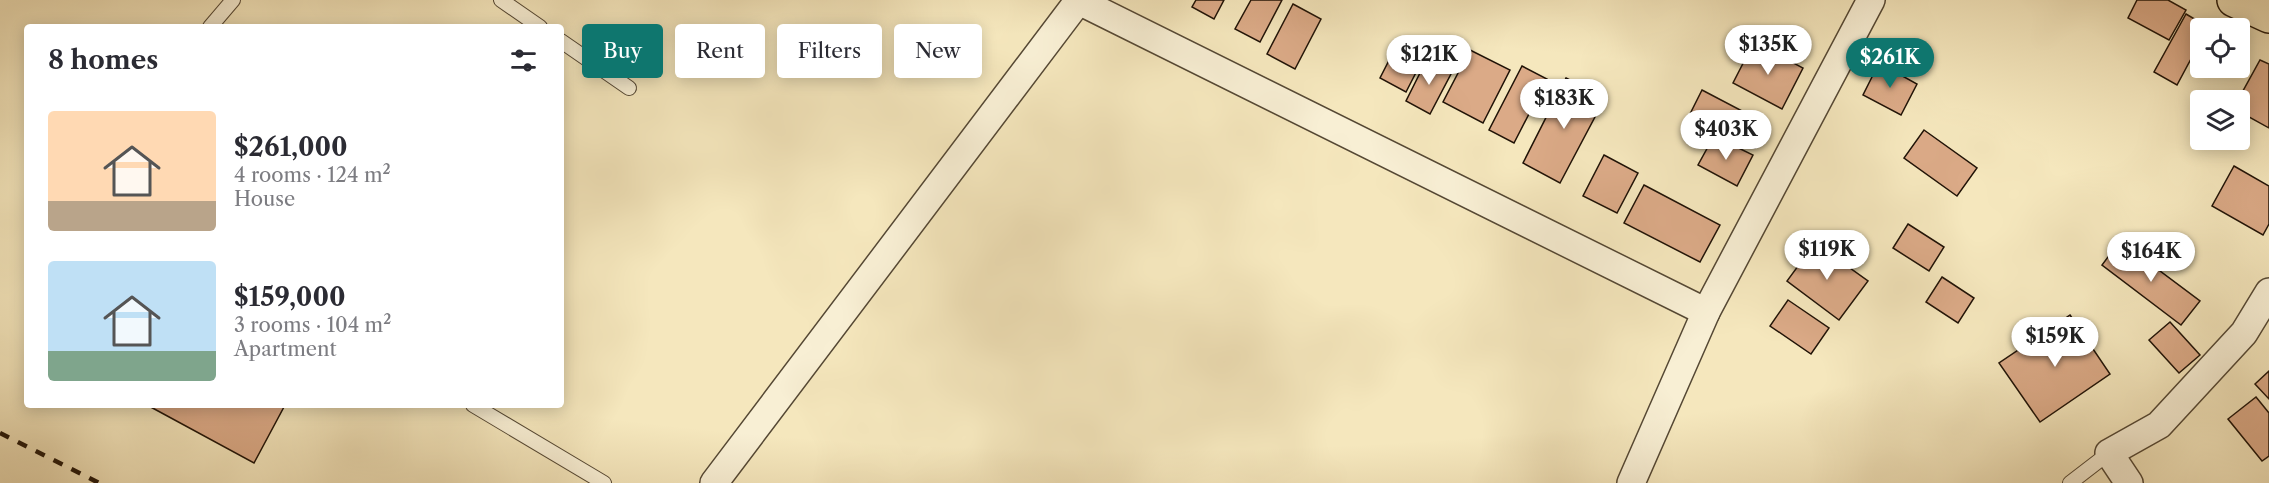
<!DOCTYPE html>
<meta charset="utf-8">
<style>
:root{--surface:#fff;--page:#f2f2f3;--text:#2b2b33;--muted:#7c7c81;--accent:#0f766e}
body{margin:0;font-family:"Libre Caslon Text",serif;background:var(--page);color:var(--text);height:100vh;display:flex;flex-direction:column;font-size:22px;white-space:nowrap}
*{box-sizing:border-box;margin:0}
p{font-size:20px;color:var(--muted)}
.icon{flex:none;width:33px;height:33px;fill:none;stroke:currentColor;stroke-width:2;stroke-linecap:round;stroke-linejoin:round}
.map{position:relative;flex:1;overflow:hidden}
.drawer{position:absolute;left:24px;top:24px;width:540px;height:384px;display:flex;flex-direction:column;background:var(--surface);border-radius:6px;box-shadow:0 3px 15px #0003}
.drawer>*{flex:none}
.hud{position:absolute;left:582px;top:24px;width:570px;height:54px;display:flex;gap:12px}
.controls{position:absolute;left:2190px;top:18px;display:grid;gap:12px}
.controls a{display:grid;place-items:center;width:60px;height:60px;border-radius:6px;background:var(--surface);box-shadow:0 3px 15px #0003;font-size:30px}
.price{position:absolute;translate:-50% -51px;padding:0 14px;border-radius:21px;background:#fff;color:#222;font-size:20px;line-height:39px;filter:drop-shadow(0 2px 3px #0008)}
.price::after{content:'';position:absolute;left:50%;top:36px;width:18px;height:14px;margin-left:-9px;background:inherit;clip-path:polygon(0 0,100% 0,50% 100%)}
.price.current{background:var(--accent);color:#fff}
ul{padding:0;list-style:none}
li{display:flex;align-items:center;gap:18px;height:150px;padding:0 24px}
li span{display:grid;place-items:center;flex:none;width:168px;height:120px;border-radius:6px;color:#555}
li>.icon{margin-inline-start:auto}
span .icon{width:72px;height:72px;fill:#fffc;stroke-width:1}
li b{font-size:26px}
h2{display:flex;justify-content:space-between;align-items:center;height:72px;padding:0 24px;font-size:26px}
.tag{padding:0 21px;border-radius:6px;background:var(--surface);box-shadow:0 3px 15px #0003;font-size:21px;line-height:54px}
.tag.current{background:var(--accent);color:#fff}
.map>svg:first-child{display:block}
</style>
<div class="map">
<svg width="2269" height="483" viewBox="0 0 2269 483">
<rect width="100%" height="100%" fill="#f5e7bd"/>
<filter id="stains"><feTurbulence type="fractalNoise" baseFrequency=".00333" numOctaves="4"/><feColorMatrix values="0 0 0 0 .2 0 0 0 0 .09 0 0 0 0 .02 0 0 0 .5 -.17"/></filter>
<radialGradient id="worn" r=".72"><stop offset=".6" stop-color="#630" stop-opacity="0"/><stop offset="1" stop-color="#630" stop-opacity=".3"/></radialGradient>
<g fill="#dbaa87" stroke="#201307" stroke-width="1.5">
<path d="M1196,0H1224L1214,19L1192,7Z"/>
<path d="M1251,0H1282L1260,42L1235,29Z"/>
<path d="M2137,0H2168L2186,10L2169,40L2128,18Z"/>
<path d="M1293,4L1321,19L1295,69L1267,54Z"/>
<path d="M2186,14L2208,27L2200,28V42L2177,85L2154,72Z"/>
<path d="M1400,39L1426,53L1406,92L1380,78Z"/>
<path d="M1754,42L1803,68L1782,109L1733,83Z"/>
<path d="M1470,50L1510,70L1483,123L1443,102Z"/>
<path d="M1427,59L1452,72L1430,114L1406,101Z"/>
<path d="M2260,60L2269,64V128L2240,112L2238,100Z"/>
<path d="M1879,63L1917,84L1901,115L1863,95Z"/>
<path d="M1522,66L1547,79L1514,143L1489,130Z"/>
<path d="M1566,78L1605,98L1560,183L1523,163Z"/>
<path d="M1702,90L1767,124L1755,148L1690,114Z"/>
<path d="M1924,130L1977,168L1957,196L1904,158Z"/>
<path d="M1714,136L1753,155L1737,186L1698,165Z"/>
<path d="M1604,155L1638,173L1617,213L1583,196Z"/>
<path d="M2234,166L2269,186V224L2263,235L2212,206Z"/>
<path d="M1644,185L1720,225L1700,262L1624,223Z"/>
<path d="M1908,224L1944,247L1929,271L1893,248Z"/>
<path d="M2120,241L2200,301L2181,325L2102,265Z"/>
<path d="M1815,243L1868,281L1839,320L1787,281Z"/>
<path d="M1942,277L1974,298L1958,323L1926,302Z"/>
<path d="M1788,300L1829,328L1811,354L1770,326Z"/>
<path d="M2070,315L2110,374L2040,422L1999,363Z"/>
<path d="M2170,322L2200,355L2179,373L2149,340Z"/>
<path d="M2269,371V399L2255,384Z"/>
<path d="M2256,397L2269,413V456L2262,461L2228,419Z"/>
<path d="M147,405H285L254,463Z"/>
</g>
<g fill="none" stroke-linecap="round" stroke-linejoin="round">
<defs>
<g id="lane">
<path d="M501,0L540,27"/>
<path d="M210,27L233,0"/>
<path d="M561,41L629,88"/>
<path d="M473,405L604,483"/>
<path d="M2070,483L2109,453"/>
</g>
<g id="street">
<path d="M1077,0L1706,312"/>
<path d="M714,483L1079,0"/>
<path d="M1631,483L1706,312L1871,0"/>
<path d="M2129,483L2109,453L2159,425L2244,333L2269,292"/>
</g>
<path id="primary" d="M2234,0L2269,16"/>
</defs>
<use href="#lane" stroke="#554834" stroke-width="16"/>
<use href="#street" stroke="#554834" stroke-width="30"/>
<use href="#primary" stroke="#201307" stroke-width="36"/>
<use href="#lane" stroke="#f8efd4" stroke-width="14"/>
<use href="#street" stroke="#f8efd4" stroke-width="27"/>
<use href="#primary" stroke="#f5e7bd" stroke-width="33"/>
<path stroke="#201307" stroke-width="4.5" stroke-dasharray="10 10" stroke-linecap="butt" d="M0,433L99,483"/>
</g>
<rect width="100%" height="100%" filter="url(#stains)"/>
<rect width="100%" height="100%" fill="url(#worn)"/>
</svg>
<div class="controls">
<a><svg class="icon" aria-label="locate" viewBox="0 0 24 24"><circle cx="12" cy="12" r="6"/><path d="M12 2v4M12 18v4M2 12h4M18 12h4"/></svg></a>
<a><svg class="icon" aria-label="layers" viewBox="0 0 24 24"><path d="M12 4l9 5-9 5-9-5zM3 14l9 5 9-5"/></svg></a>
</div>
<b class="price" style="left:1768px;top:76px">$135K</b>
<b class="price" style="left:1429px;top:86px">$121K</b>
<b class="price current" style="left:1890px;top:89px">$261K</b>
<b class="price" style="left:1564px;top:130px">$183K</b>
<b class="price" style="left:1726px;top:161px">$403K</b>
<b class="price" style="left:1827px;top:281px">$119K</b>
<b class="price" style="left:2151px;top:283px">$164K</b>
<b class="price" style="left:2055px;top:368px">$159K</b>
<div class="hud">
<a class="tag current">Buy</a>
<a class="tag">Rent</a>
<a class="tag">Filters</a>
<a class="tag">New</a>
</div>
<section class="drawer">
<h2>8 homes<svg class="icon" aria-label="filters" viewBox="0 0 24 24"><path d="M4 7h16M4 17h16"/><circle cx="9" cy="7" r="2"/><circle cx="15" cy="17" r="2"/></svg></h2>
<ul>
<li><span style="background:linear-gradient(#ffd9b3 75%,#b9a48a 0)"><svg class="icon" aria-label="home" viewBox="0 0 24 24"><path d="M3 11l9-7 9 7M6 9v11h12V9"/></svg></span><div><b>$261,000</b><p>4 rooms · 124 m²</p><p>House</p></div></li>
<li><span style="background:linear-gradient(#bfe0f5 75%,#7fa58c 0)"><svg class="icon" aria-label="home" viewBox="0 0 24 24"><path d="M3 11l9-7 9 7M6 9v11h12V9"/></svg></span><div><b>$159,000</b><p>3 rooms · 104 m²</p><p>Apartment</p></div></li>
</ul>
</section>
</div>
